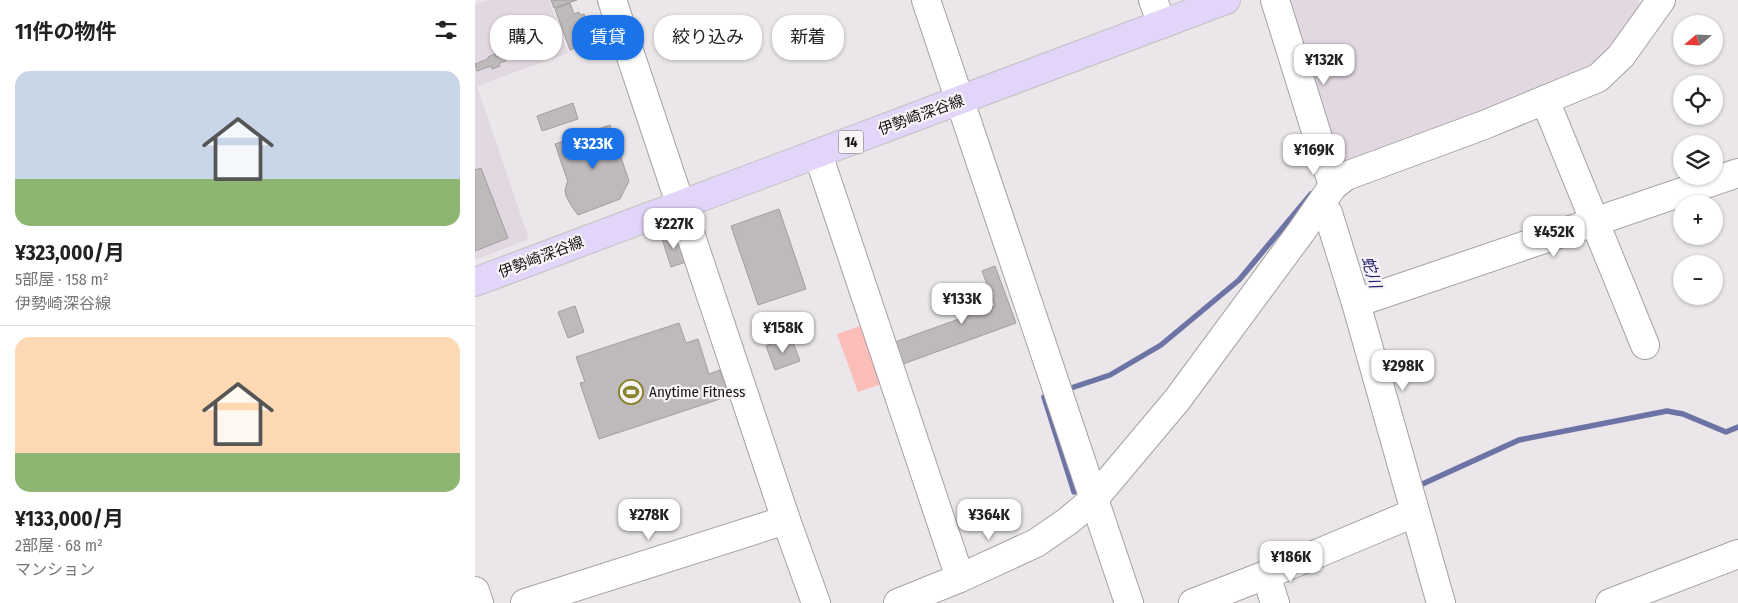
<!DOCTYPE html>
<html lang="ja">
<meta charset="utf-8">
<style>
:root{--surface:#fff;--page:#f6f6f6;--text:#222;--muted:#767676;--line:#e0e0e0;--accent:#1a73e8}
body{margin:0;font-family:"Fira Sans Condensed","Noto Sans JP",sans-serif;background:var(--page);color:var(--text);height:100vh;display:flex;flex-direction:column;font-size:19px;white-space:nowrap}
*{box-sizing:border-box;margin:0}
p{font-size:16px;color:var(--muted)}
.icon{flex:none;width:28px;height:28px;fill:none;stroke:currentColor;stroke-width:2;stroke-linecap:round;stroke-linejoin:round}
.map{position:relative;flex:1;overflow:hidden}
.side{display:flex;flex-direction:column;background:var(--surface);width:475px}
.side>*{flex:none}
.guide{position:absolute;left:15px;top:15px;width:475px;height:45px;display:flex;gap:10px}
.needle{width:32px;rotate:251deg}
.controls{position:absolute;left:1198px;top:15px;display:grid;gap:10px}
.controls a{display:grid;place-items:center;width:50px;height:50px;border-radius:50%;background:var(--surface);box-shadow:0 1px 4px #0004;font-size:25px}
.price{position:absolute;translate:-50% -42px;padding:0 11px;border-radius:10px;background:#fff;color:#222;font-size:16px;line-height:32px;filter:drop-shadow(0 1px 2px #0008)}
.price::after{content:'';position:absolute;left:50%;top:30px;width:15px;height:11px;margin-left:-8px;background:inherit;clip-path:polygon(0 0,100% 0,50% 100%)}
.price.current{background:var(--accent);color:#fff}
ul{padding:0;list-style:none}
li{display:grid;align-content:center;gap:10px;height:265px;padding:0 15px}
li+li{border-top:1px solid var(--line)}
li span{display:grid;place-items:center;height:155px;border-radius:15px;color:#555}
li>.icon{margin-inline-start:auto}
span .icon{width:90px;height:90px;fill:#fffc;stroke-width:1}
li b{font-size:21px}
h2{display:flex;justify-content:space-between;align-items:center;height:60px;padding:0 15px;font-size:21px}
.tag{padding:0 18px;border-radius:20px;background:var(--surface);box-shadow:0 1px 4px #0004;font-size:18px;line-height:45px}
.tag.current{background:var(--accent);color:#fff}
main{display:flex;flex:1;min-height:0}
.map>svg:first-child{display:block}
</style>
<main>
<section class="side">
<h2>11件の物件<svg class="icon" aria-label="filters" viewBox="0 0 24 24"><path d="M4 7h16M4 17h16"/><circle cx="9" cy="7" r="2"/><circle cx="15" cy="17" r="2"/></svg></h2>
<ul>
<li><span style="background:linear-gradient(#c9d6e8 70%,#8fb573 0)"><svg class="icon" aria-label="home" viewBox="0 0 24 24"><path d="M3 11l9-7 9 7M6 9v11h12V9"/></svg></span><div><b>¥323,000/月</b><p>5部屋 · 158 m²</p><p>伊勢崎深谷線</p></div></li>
<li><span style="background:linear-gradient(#ffd9b3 75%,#8fb573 0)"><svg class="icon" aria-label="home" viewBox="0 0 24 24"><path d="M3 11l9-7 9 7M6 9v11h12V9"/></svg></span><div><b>¥133,000/月</b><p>2部屋 · 68 m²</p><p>マンション</p></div></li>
</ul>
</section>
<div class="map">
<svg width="1263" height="603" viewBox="0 0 1263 603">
<rect width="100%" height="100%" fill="#eae6e9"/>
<g fill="#e2d8e1">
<path d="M13,0H74L93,53L2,86L54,239L0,260V5Z"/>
<path d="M806,0H1163L1167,12L1110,75L858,174Z"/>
</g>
<path fill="#fdbdb8" d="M394,323L415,381L383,392L362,334Z"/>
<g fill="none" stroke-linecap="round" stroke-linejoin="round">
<g stroke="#6b74a4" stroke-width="5.5">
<path d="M590,390L635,375L686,345L764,280L836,194"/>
<path d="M576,395L569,397L599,492"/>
<path d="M942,483L943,486L1044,440L1192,411L1208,414L1251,432L1263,427"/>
</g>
</g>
<g fill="#beb9ba" stroke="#a39d9f">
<path d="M76,0H102L79,8Z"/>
<path d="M95,3L99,14L104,12L105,15L109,14L119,41L95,50L80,9Z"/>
<path d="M20,54L21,57L29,55L31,61L24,63L25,66L17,69L16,66L2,71L0,64L13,59V57Z"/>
<path d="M98,103L103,119L67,131L62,116Z"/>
<path d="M135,125L154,181L145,199L103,215L97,207L91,196L90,190L92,183L93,182L80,144Z"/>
<path d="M6,168L33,238L0,251V170Z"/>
<path d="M304,209L331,289L283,305L256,226Z"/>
<path d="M202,234L211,262L196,267L187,239Z"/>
<path d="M520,266L541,323L428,364L420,342L520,306L507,271Z"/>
<path d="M100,306L109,332L93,338L83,312Z"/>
<path d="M204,323L211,343L223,339L234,374L245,370L254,396L124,439L105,383L110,382L101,357Z"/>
<path d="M316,337L325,361L300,370L291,346Z"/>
</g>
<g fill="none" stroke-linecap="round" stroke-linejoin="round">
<defs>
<g id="minor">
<path d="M137,0L311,520L341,603"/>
<path d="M451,0L654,603"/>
<path d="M678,0L687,24"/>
<path d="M800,0L858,186"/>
<path d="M1070,100L1170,345"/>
<path d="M343,154L485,578"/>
<path d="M846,204L853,213L881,303L966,603"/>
<path d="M881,303L1263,173"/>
<path d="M791,575L800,603"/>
<path d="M0,591L4,603"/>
<path d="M50,603L311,520"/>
<path d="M423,603L485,578L561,543L593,521L618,500L702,400L826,232L858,186L871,176L1009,125L1123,78L1146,56L1186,0"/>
<path d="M718,603L796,573L939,513"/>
<path d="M1135,603L1263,554"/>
</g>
<path id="major" d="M0,282L751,0"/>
</defs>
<use href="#minor" stroke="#a5a1a4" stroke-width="30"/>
<use href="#major" stroke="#c3c2c3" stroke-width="30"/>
<use href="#minor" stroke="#fff" stroke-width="28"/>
<use href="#major" stroke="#e3d5fa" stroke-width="28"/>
</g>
<defs>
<symbol id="stadium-ring" viewBox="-11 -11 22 22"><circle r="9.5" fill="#f7f3f6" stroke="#85822a" stroke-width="1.5"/><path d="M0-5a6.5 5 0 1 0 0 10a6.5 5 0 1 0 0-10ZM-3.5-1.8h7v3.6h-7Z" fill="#85822a"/></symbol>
</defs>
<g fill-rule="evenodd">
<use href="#stadium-ring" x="142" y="378" width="28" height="28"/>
</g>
<g text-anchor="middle" stroke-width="4.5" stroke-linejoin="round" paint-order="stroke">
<rect fill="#f7f3f6" stroke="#5b585a" stroke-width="1" x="363.5" y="130.5" width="25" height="23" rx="4"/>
<g font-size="14" font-weight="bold" fill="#181617">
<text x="376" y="147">14</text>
</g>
<g font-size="15" fill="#181617" stroke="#f7f3f6">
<text transform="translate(446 115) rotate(-20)" y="5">伊勢崎深谷線</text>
<text transform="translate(66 257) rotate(-21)" y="5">伊勢崎深谷線</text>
</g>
<g font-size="15" fill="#181617" stroke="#f7f3f6" text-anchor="start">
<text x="174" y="397">Anytime Fitness</text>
</g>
<g font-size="16" font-style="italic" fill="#1e1f6e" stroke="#f7f3f6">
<text transform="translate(897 272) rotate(74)" y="6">蛇川</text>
</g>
</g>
</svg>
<div class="controls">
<a><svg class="needle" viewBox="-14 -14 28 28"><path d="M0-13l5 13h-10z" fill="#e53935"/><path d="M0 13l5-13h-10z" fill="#767676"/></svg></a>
<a><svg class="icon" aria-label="locate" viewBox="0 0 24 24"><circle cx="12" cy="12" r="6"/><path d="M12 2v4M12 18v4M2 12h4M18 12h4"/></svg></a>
<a><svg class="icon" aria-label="layers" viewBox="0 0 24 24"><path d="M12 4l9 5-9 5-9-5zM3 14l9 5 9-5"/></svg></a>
<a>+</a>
<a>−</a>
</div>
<b class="price" style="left:849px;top:86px">¥132K</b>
<b class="price current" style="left:118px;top:170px">¥323K</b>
<b class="price" style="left:839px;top:176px">¥169K</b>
<b class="price" style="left:199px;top:250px">¥227K</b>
<b class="price" style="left:1079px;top:258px">¥452K</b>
<b class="price" style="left:487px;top:325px">¥133K</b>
<b class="price" style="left:308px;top:354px">¥158K</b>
<b class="price" style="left:928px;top:392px">¥298K</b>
<b class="price" style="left:174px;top:541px">¥278K</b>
<b class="price" style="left:514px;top:541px">¥364K</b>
<b class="price" style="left:816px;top:583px">¥186K</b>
<div class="guide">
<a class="tag">購入</a>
<a class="tag current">賃貸</a>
<a class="tag">絞り込み</a>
<a class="tag">新着</a>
</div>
</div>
</main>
